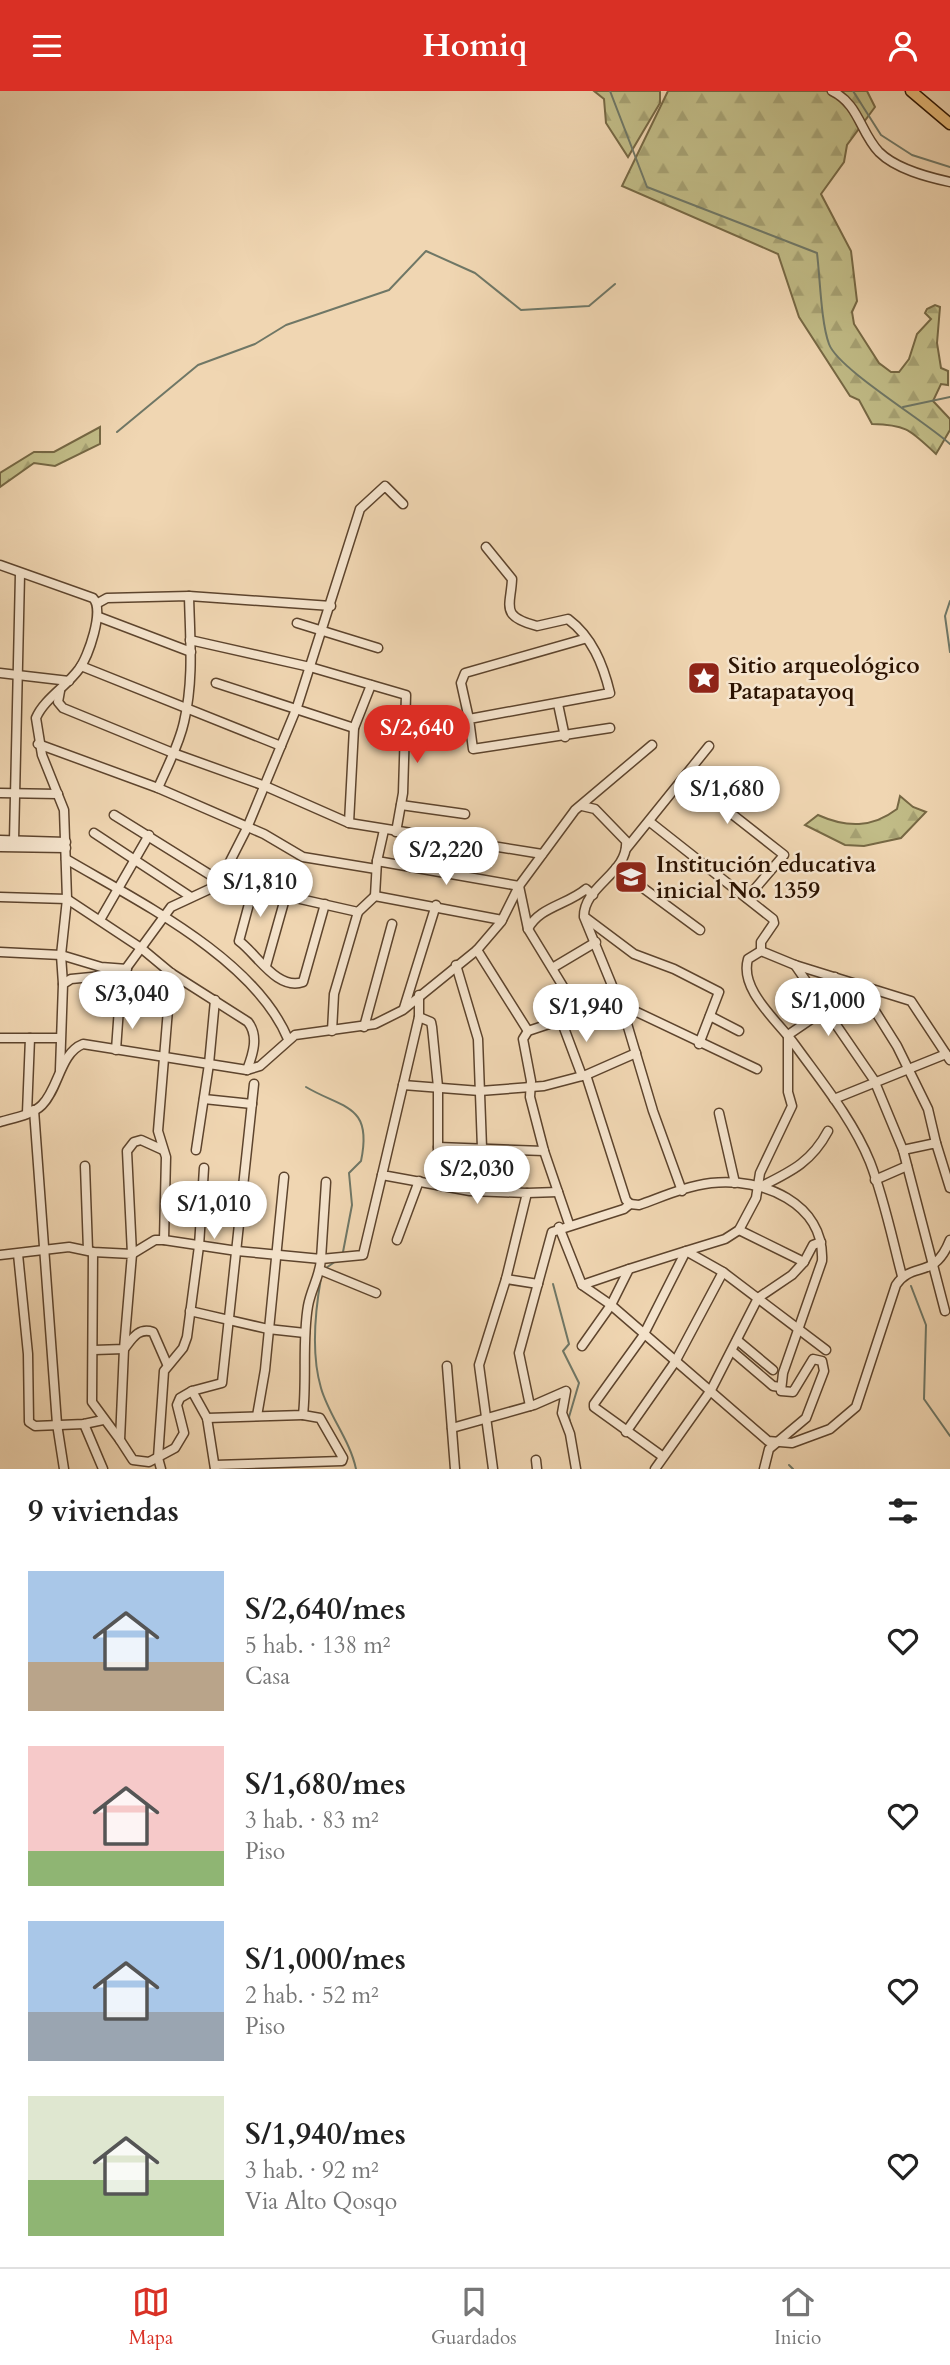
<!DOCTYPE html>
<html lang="es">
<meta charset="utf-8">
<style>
:root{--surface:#fff;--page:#f6f6f6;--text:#222;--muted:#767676;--line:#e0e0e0;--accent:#d93025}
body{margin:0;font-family:Cardo,serif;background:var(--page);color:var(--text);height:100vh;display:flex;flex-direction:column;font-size:26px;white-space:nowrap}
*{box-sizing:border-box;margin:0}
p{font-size:23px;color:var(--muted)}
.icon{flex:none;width:38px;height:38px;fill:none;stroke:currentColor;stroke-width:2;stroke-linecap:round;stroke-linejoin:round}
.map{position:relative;height:1378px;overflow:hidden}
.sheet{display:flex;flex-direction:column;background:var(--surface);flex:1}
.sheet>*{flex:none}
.price{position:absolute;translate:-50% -60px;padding:0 16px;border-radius:24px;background:#fff;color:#222;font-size:23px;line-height:46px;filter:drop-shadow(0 2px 4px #0008)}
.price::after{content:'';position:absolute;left:50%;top:42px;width:21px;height:16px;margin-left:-10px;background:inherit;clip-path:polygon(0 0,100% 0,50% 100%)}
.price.active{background:var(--accent);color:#fff}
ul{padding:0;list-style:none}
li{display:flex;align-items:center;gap:21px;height:175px;padding:0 28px}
li span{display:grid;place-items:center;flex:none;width:196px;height:140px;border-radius:0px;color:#555}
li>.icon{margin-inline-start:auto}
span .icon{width:84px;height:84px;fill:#fffc;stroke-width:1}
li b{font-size:30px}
h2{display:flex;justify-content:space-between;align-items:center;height:84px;padding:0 28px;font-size:30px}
header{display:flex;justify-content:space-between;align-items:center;height:91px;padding:0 28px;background:var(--accent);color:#fff;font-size:32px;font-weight:700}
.menu{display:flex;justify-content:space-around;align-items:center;height:98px;border-top:2px solid var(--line);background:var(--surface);font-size:19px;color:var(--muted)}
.menu a{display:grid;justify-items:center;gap:4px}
.menu .active{color:var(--accent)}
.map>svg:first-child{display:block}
</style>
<header><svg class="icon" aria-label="menu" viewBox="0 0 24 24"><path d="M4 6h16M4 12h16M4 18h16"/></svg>Homiq<svg class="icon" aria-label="person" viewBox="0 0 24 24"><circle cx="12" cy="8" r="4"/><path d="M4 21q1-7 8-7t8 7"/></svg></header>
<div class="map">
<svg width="950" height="1378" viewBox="0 0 950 1378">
<defs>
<pattern id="forest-firs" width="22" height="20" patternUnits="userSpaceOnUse" patternTransform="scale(1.75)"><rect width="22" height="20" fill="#c1bc87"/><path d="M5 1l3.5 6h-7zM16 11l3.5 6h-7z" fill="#a6a173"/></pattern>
</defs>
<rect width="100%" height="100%" fill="#f0d6b2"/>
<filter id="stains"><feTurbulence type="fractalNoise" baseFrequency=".00286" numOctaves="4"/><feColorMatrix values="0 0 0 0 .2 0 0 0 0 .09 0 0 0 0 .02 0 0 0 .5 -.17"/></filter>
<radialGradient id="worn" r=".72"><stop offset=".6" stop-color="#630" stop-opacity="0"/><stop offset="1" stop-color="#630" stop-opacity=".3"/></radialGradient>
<g fill="url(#forest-firs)" stroke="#766844" stroke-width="2">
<path d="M594,0H660V12L628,66L606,32L604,8Z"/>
<path d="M668,0H867L875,16L847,54L844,71L821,103L851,160L857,210L852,221L854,233L879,272L891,281H899L909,268L917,243L931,228L925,222L927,218L935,214L940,216L937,252L941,277L948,280V294L941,293L933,310L950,328V339L936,363C910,339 908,334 872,333L859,309L850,305L799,226L778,163L622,95Z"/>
<path d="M100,336V353L55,375L34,372L0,396V382L34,361H54Z"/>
<path d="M900,705L913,716L926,721L901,747L864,755L845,754L805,734L818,724C847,737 872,737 897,718Z"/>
</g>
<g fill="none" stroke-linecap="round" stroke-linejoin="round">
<g stroke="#6f7766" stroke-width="2">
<path d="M610,0L647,96L817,162C820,186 821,232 829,253C838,278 925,330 950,353"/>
<path d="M853,0L881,44L912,64L950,76"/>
<path d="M903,316L950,306"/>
<path d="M117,341L198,274L255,253L286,234L389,199L426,160L475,182L521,219L589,215L615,193"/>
<path d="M950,510L945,525L950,561"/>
<path d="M306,996C343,1018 373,1013 361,1070L349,1082L352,1114L343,1161"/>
<path d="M326,1177L336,1170"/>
<path d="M321,1187C315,1221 311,1263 321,1297C329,1325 350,1349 356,1378"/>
<path d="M553,1193L569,1253L563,1260L579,1292L569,1326L571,1336"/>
<path d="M911,1195L926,1234L924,1308L950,1345"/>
<path d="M789,1374L793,1378"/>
</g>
<defs>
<g id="minor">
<path d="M832,0C859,13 860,41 879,61C896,78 927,86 950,91"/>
<path d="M486,456L512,488C511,515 499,525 537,535L568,528C592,546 603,573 610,602L469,628L473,658L610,637"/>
<path d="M0,474L93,507C105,519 88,566 79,578C67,595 44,608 36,627L42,664L64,719L67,808L61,864L63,893"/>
<path d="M98,512L107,507L189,505L331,515"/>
<path d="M99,526L191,561"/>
<path d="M297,532L378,557"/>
<path d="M190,549L310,576L406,604L403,702L396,741"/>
<path d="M81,575L281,655"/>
<path d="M0,582L69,590"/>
<path d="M216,592L354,637"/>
<path d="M60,600L58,611L63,617L173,662L265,695L349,732L542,763"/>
<path d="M558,613L565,646"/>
<path d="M469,628L461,592L465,582L584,548"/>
<path d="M38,653L158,697L264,743L303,766L376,778"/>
<path d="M686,687L784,764L747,807"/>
<path d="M158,697C167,676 179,654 184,631C194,589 190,547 189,505"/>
<path d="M0,702L58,703"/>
<path d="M401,714L465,723"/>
<path d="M582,715L595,718L626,750C629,782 583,795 584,826L625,926L653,1020L682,1100"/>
<path d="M114,724L220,790L358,821L375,805L502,829"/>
<path d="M650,731L773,828L774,832L761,851V860L795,874L874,989L903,1059L945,1220"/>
<path d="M349,732L354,637L371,594"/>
<path d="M94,742L191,806"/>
<path d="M0,749L66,751"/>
<path d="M14,750L20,483"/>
<path d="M0,756L66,757"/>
<path d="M626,758L709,655"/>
<path d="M66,768C139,811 254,867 288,948"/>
<path d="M377,770L519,795L528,838L578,920"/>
<path d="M616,777L700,839"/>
<path d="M253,798L239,850C257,863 277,900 303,891L325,813"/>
<path d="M375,805L377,770L384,739"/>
<path d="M0,806L67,808L141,857L171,882L248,931C259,945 253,963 247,979"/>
<path d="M586,827L634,863L674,878L719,901L699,953"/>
<path d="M100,829L149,744"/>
<path d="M528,838C539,816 567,814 586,798L593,804"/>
<path d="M477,859L528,940"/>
<path d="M761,860L748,868C739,899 778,930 795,954C821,990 853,1029 870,1071C884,1107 892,1147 902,1185"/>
<path d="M0,861L61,864L101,876L127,878"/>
<path d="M456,874L478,948L482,1057"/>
<path d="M795,874L911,910L950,969"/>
<path d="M266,875L286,804"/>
<path d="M554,876L596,851"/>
<path d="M860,896L897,955L928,1018L936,1052"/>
<path d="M815,903L835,886"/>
<path d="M419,904V926L382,1084L470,1100L527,1102L506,1188L479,1274L493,1378"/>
<path d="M620,913L757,978"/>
<path d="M404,917L436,814"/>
<path d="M710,925L739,940"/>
<path d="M419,926L431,931L432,936L438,996V1094"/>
<path d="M561,929L582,985"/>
<path d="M364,936L392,833"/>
<path d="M332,940L334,903L358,821"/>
<path d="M0,947H60"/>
<path d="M116,959L119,917"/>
<path d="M60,979L63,893L71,888L122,883L171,816L214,796L220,790L247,737L297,616L360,418L385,395L403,413"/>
<path d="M586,984L626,1109L630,1113"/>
<path d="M403,994L480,1000L544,995L586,984L636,962"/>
<path d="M204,1008L252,1013"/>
<path d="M834,1008L946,963"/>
<path d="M34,1019L57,1333L64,1378"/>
<path d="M27,1022L30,947"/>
<path d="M719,1022L735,1092"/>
<path d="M0,1031C13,1027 32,1024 42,1014C59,997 60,962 83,953L247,979L260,975L295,944L375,933L403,919L477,859L501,831L519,795L575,719L652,654"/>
<path d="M438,1056L544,1060"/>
<path d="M196,1059L209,973L215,909"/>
<path d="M903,1059L936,1052L950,1097"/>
<path d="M85,1075L88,1159"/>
<path d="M875,1089L907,1075"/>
<path d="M758,1097C790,1081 811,1072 828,1040"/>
<path d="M527,1102L558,1101"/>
<path d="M630,1113L639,1114C662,1106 686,1095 711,1092C762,1086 825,1112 822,1170L783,1282L781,1300L793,1301L813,1268L822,1270L824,1280L806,1327L769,1358L764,1378"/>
<path d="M569,1133L544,1060L530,1006L531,990L523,948L528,940L561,929L616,903"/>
<path d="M559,1136L582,1194L629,1178"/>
<path d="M739,1139L804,1171"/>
<path d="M164,1149L166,1066L158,1040L171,882"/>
<path d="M397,1149L419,1090"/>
<path d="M93,1161L92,1311L120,1349"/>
<path d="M18,1163L28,1263L29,1331L35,1335L84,1333L103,1329"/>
<path d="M132,1163L155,1149H164L237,1160L321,1168L326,1091"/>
<path d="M132,1163L127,1060L134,1051L141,1049L163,1059"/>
<path d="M0,1164L69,1156L93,1161L132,1163L124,1258L120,1349L133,1369L149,1371L175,1357L184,1342L177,1314L180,1307L192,1300L207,1327L215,1378"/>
<path d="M320,1179L376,1202"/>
<path d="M506,1188L538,1193"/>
<path d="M582,1194L611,1214L768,1350L792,1352L830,1338L856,1316L896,1194C913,1169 934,1190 950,1149"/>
<path d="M190,1220L268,1238L305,1242"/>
<path d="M737,1249L773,1279"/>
<path d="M582,1255L611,1214L629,1178L686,1160L723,1181L826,1259"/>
<path d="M94,1259L124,1258C132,1248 138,1236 153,1241L167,1273"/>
<path d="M732,1260L773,1295L780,1296"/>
<path d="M447,1275L455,1378"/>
<path d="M192,1300L222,1292L254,993"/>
<path d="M530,1315L519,1262L552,1141L624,1118L630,1113"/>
<path d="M257,1325L265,1279L284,1086"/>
<path d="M207,1327L303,1324C307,1288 302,1249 308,1215C311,1198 320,1185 321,1168L363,1164L382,1084"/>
<path d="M84,1333L103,1378"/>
<path d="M452,1337L534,1314L566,1300L562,1322L570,1343L576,1378"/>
<path d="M626,1341L675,1271L723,1181"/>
<path d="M662,1365L594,1316V1313L643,1245L686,1160L725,1148L739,1139L756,1107L760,1082L792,1015L788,1001V944L826,918"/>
<path d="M536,1369L537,1378"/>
<path d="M215,1374L342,1370L343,1367L320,1327L303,1324"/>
<path d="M161,1378L158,1367L164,1280L183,1257L187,1246L199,1155L204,1077"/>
<path d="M655,1378L711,1299L758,1207L792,1184L804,1171L813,1154L821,1151"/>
</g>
<path id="major" d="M911,0L950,33"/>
</defs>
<use href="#minor" stroke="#5d442d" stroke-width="11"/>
<use href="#major" stroke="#2c1301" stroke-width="13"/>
<use href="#minor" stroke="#f5e4cd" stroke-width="8"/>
<use href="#major" stroke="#e8bb79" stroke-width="10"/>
</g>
<defs>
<symbol id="sight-square" viewBox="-11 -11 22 22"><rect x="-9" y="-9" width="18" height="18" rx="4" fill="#8f2418" stroke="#f5e4cd"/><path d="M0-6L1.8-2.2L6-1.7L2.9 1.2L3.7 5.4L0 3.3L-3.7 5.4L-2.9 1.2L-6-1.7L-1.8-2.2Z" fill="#fff"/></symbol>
<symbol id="school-square" viewBox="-11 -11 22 22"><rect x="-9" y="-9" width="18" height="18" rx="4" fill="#8f2418" stroke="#f5e4cd"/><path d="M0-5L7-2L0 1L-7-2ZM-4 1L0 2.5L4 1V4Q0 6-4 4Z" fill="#fff"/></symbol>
</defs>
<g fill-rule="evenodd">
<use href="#sight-square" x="685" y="568" width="38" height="38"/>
<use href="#school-square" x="612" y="767" width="38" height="38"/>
</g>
<g text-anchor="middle" stroke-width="5" stroke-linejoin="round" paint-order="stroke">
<g font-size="23" font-weight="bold" fill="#2c1301" stroke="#f5e4cd" text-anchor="start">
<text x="728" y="582">Sitio arqueológico<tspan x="728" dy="26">Patapatayoq</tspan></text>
<text x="656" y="781">Institución educativa<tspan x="656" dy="26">inicial No. 1359</tspan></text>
</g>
</g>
<rect width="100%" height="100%" filter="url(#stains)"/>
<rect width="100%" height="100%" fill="url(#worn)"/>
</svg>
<b class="price active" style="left:417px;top:674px">S/2,640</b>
<b class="price" style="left:727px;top:735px">S/1,680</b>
<b class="price" style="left:446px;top:796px">S/2,220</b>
<b class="price" style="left:260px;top:828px">S/1,810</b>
<b class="price" style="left:132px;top:940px">S/3,040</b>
<b class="price" style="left:828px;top:947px">S/1,000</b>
<b class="price" style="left:586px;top:953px">S/1,940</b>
<b class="price" style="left:477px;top:1115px">S/2,030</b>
<b class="price" style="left:214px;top:1150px">S/1,010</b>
</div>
<section class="sheet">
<h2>9 viviendas<svg class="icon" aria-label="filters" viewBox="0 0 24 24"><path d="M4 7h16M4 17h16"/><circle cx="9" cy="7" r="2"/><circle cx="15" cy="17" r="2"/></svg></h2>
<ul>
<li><span style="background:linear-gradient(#a9c7e8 65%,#b9a48a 0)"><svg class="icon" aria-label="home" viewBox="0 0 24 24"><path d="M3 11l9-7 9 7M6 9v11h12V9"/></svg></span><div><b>S/2,640/mes</b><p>5 hab. · 138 m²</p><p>Casa</p></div><svg class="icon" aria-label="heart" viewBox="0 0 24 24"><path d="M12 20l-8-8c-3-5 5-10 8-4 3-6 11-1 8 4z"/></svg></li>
<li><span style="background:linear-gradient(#f6c9c9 75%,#8fb573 0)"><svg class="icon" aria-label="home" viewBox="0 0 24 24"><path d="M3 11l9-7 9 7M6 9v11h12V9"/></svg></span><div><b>S/1,680/mes</b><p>3 hab. · 83 m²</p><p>Piso</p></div><svg class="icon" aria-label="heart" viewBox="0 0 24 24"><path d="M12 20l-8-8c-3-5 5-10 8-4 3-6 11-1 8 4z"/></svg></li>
<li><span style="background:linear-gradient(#a9c7e8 65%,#9aa5b1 0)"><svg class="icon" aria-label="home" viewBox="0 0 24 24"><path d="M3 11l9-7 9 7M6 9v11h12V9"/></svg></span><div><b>S/1,000/mes</b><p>2 hab. · 52 m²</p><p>Piso</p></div><svg class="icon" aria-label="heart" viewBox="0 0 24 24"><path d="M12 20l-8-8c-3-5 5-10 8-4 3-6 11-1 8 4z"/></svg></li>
<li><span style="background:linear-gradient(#dfe7d0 60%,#8fb573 0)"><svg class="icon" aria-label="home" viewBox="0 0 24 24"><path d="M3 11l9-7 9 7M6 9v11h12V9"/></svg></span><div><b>S/1,940/mes</b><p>3 hab. · 92 m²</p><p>Via Alto Qosqo</p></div><svg class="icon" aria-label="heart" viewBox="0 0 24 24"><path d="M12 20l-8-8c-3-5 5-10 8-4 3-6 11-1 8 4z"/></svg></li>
</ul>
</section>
<nav class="menu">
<a class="active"><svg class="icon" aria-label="map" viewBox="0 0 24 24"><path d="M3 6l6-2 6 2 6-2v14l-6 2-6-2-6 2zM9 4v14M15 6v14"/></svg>Mapa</a>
<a><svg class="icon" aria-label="saved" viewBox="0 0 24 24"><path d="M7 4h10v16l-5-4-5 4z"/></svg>Guardados</a>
<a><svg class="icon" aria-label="home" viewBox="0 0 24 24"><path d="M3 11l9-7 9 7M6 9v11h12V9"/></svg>Inicio</a>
</nav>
